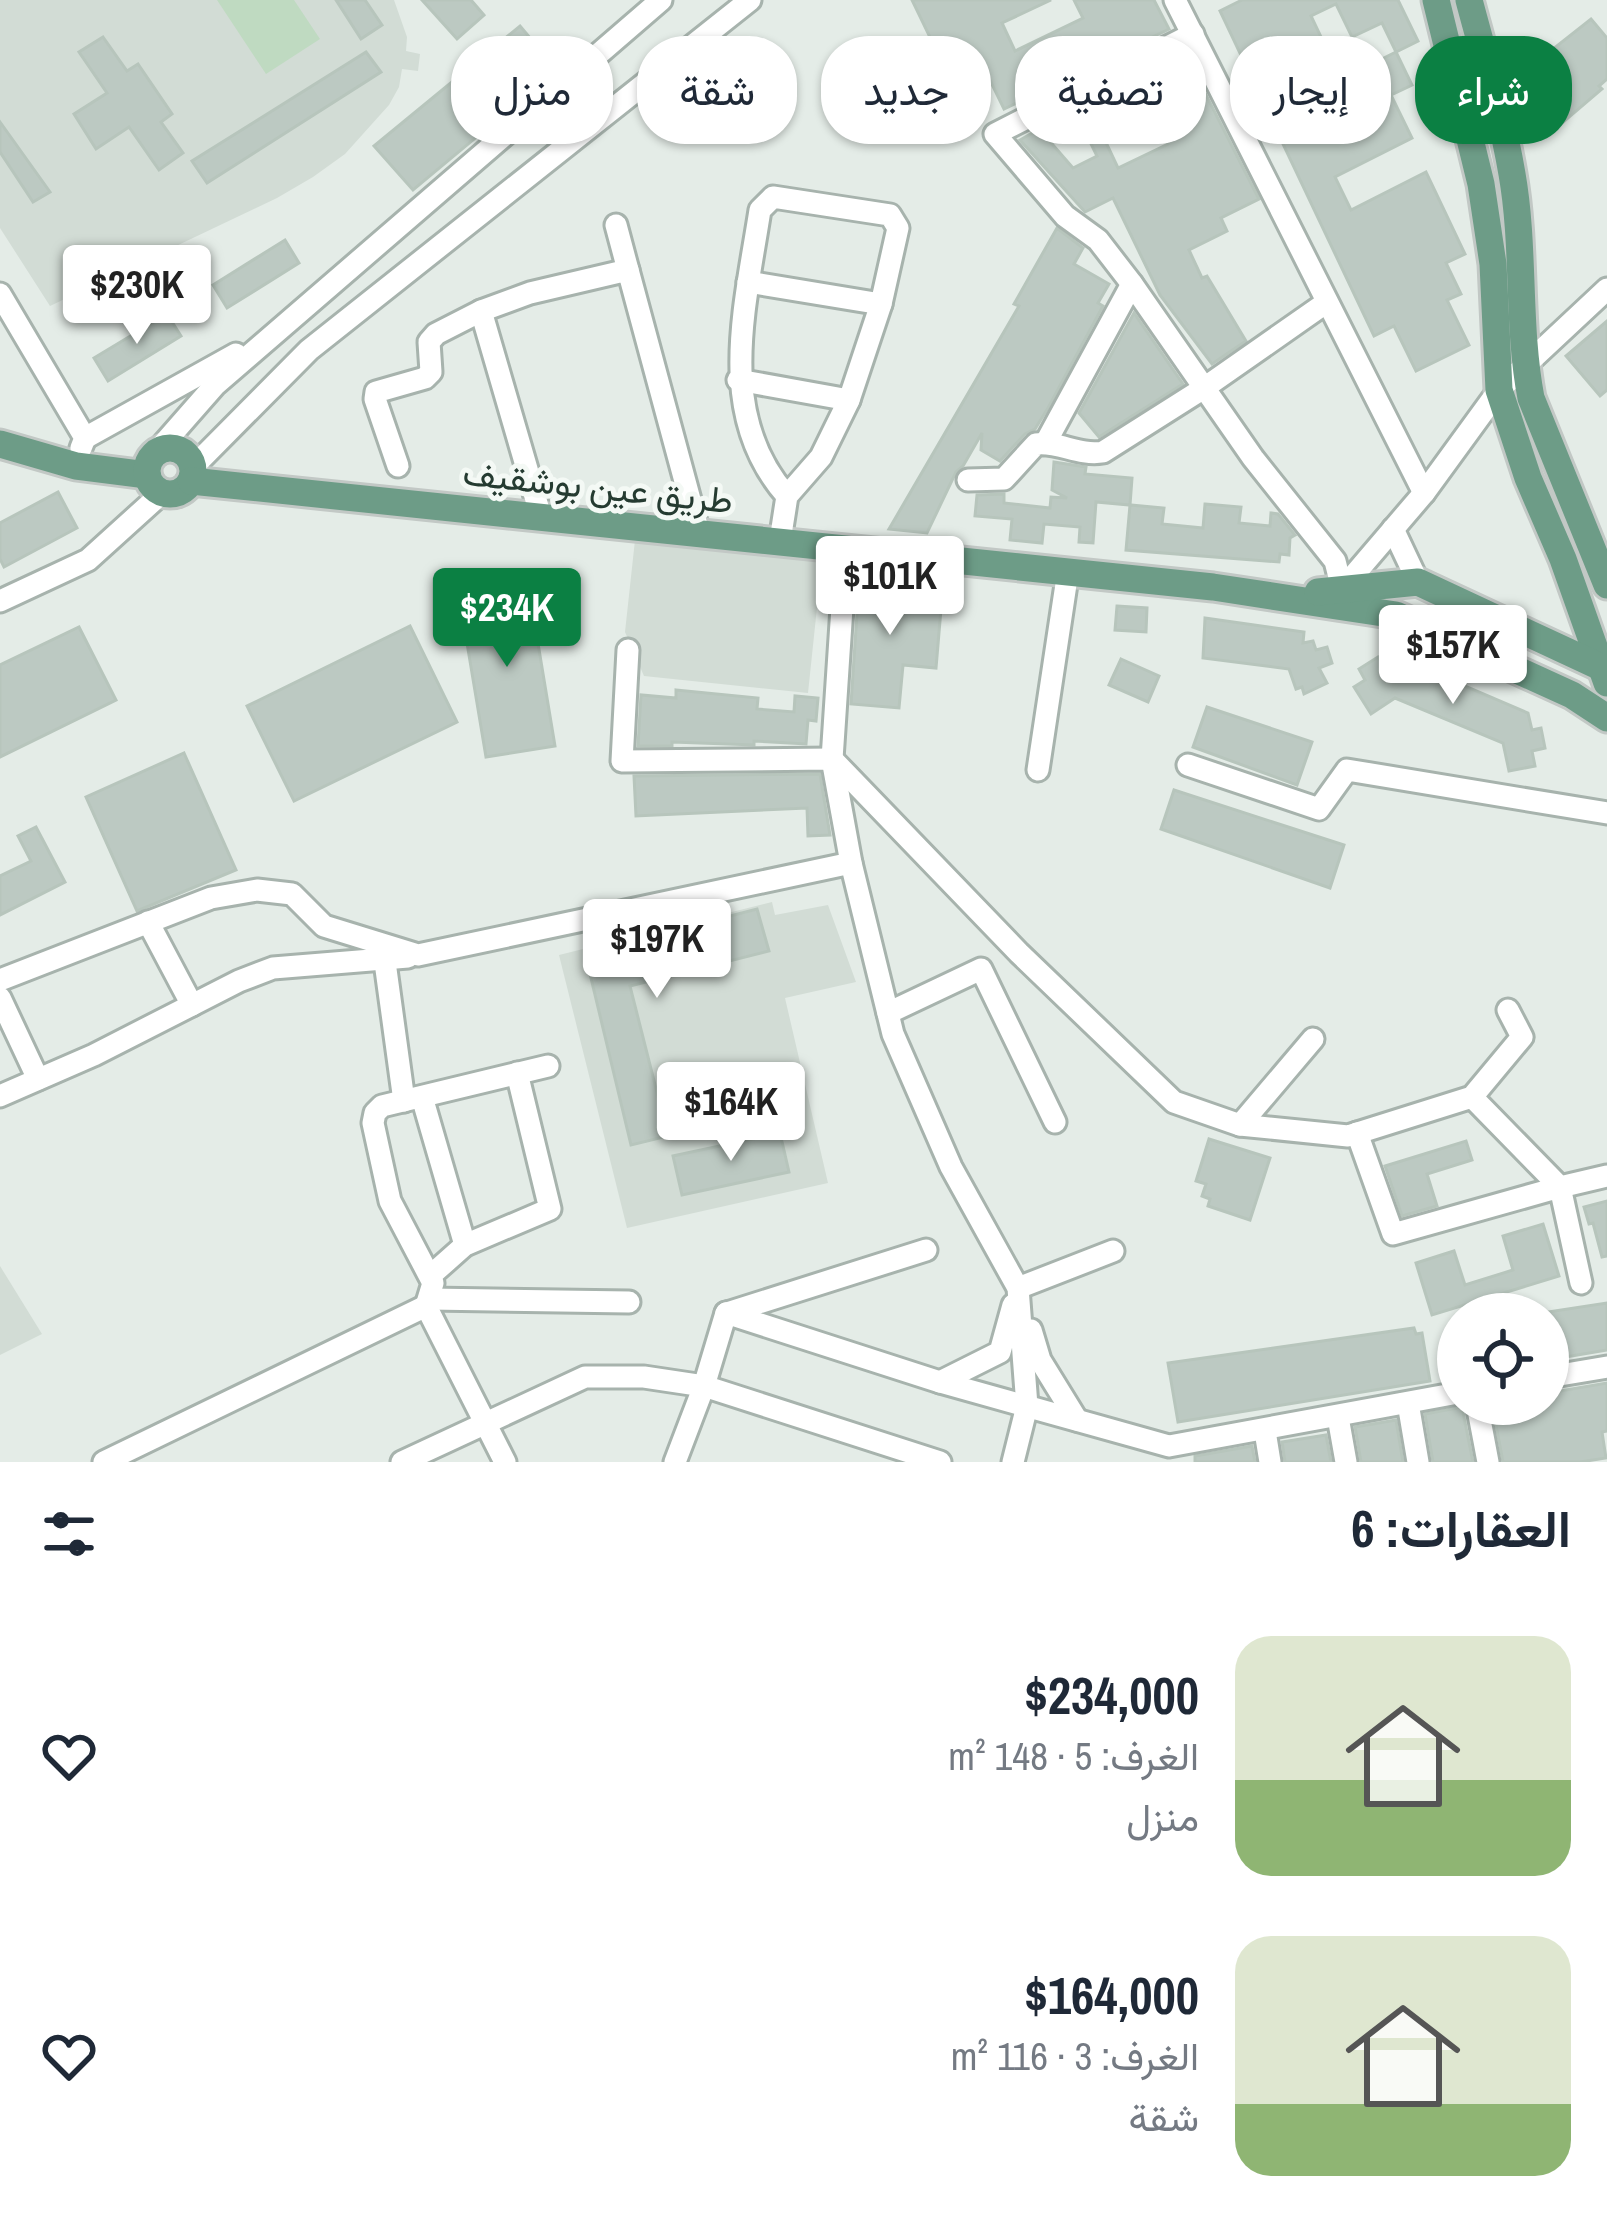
<!DOCTYPE html>
<html lang="ar">
<meta charset="utf-8">
<style>
:root{--surface:#fff;--page:#f6f6f7;--text:#1f2937;--muted:#747a83;--accent:#0b8043}
body{margin:0;font-family:"Archivo Narrow",Vazirmatn,sans-serif;background:var(--page);color:var(--text);direction:rtl;height:100vh;display:flex;flex-direction:column;font-size:45px;white-space:nowrap}
*{box-sizing:border-box;margin:0}
p{font-size:39px;color:var(--muted)}
.icon{flex:none;width:66px;height:66px;fill:none;stroke:currentColor;stroke-width:2;stroke-linecap:round;stroke-linejoin:round}
.map{position:relative;height:1462px;overflow:hidden;direction:ltr}
.panel{display:flex;flex-direction:column;background:var(--surface);flex:1}
.panel>*{flex:none}
.top-card{position:absolute;left:36px;top:36px;width:1536px;height:108px;direction:rtl;display:flex;gap:24px}
.fabs{position:absolute;left:1437px;top:1293px;display:grid;gap:24px}
.fabs a{display:grid;place-items:center;width:132px;height:132px;border-radius:50%;background:var(--surface);box-shadow:0 3px 9px #0004;font-size:60px}
.price{position:absolute;translate:-50% -102px;padding:0 27px;border-radius:12px;background:#fff;color:#222;font-size:39px;line-height:78px;filter:drop-shadow(0 3px 6px #0008)}
.price::after{content:'';position:absolute;left:50%;top:72px;width:36px;height:27px;margin-left:-18px;background:inherit;clip-path:polygon(0 0,100% 0,50% 100%)}
.price.active{background:var(--accent);color:#fff}
ul{padding:0;list-style:none}
li{display:flex;align-items:center;gap:36px;height:300px;padding:0 36px}
li span{display:grid;place-items:center;flex:none;width:336px;height:240px;border-radius:36px;color:#555}
li>.icon{margin-inline-start:auto}
span .icon{width:144px;height:144px;fill:#fffc;stroke-width:1}
li b{font-size:51px}
h2{display:flex;justify-content:space-between;align-items:center;height:144px;padding:0 36px;font-size:51px}
.tag{padding:0 42px;border-radius:48px;background:var(--surface);box-shadow:0 3px 9px #0004;font-size:42px;line-height:108px}
.tag.active{background:var(--accent);color:#fff}
.map>svg:first-child{display:block}
</style>
<div class="map">
<svg width="1607" height="1462" viewBox="0 0 1607 1462">
<rect width="100%" height="100%" fill="#e4ece7"/>
<g fill="#d2dcd5">
<path d="M0,0H394L407,37L406,51L420,54L418,71L402,69L399,87L389,105L345,154L313,177L277,198L50,306L0,228Z"/>
<path d="M635,540L822,560L808,693L644,676L625,632Z"/>
<path d="M772,902L775,915L828,905L856,982L785,998L828,1183L627,1228L559,955Z"/>
<path d="M0,1266L42,1334L0,1355Z"/>
</g>
<path fill="#bfdac1" d="M217,0H294L320,39L266,74Z"/>
<g fill="#bcc9c2" stroke="#b7c5bc" stroke-width="3">
<path d="M336,0H365L382,25L361,39Z"/>
<path d="M422,0H471L484,15L457,39Z"/>
<path d="M912,0H1051L1002,23L1015,51L1083,18L1074,0H1154L1169,29L1004,109L987,74L955,89Z"/>
<path d="M1242,0H1398L1418,41L1396,52L1382,23L1352,37L1336,4L1311,16L1340,77L1318,87L1335,122L1391,95L1412,138L1335,177L1351,210L1426,172L1465,254L1446,263L1461,294L1447,300L1469,345L1416,371L1394,326L1374,336L1220,11Z"/>
<path d="M1591,19L1607,38V79L1599,86L1602,89L1561,124L1520,75Z"/>
<path d="M520,26L557,70L413,190L374,146Z"/>
<path d="M103,37L127,71L138,64L172,114L161,122L183,153L159,170L129,127L96,149L74,114L107,93L79,52Z"/>
<path d="M366,52L381,72L207,183L192,161Z"/>
<path d="M1396,52L1412,85L1391,95L1376,62Z"/>
<path d="M1139,78L1154,109L1102,134L1118,168L1168,144L1154,115L1204,91L1259,199L1221,218L1227,231L1189,250L1202,278L1207,276L1246,341L1212,364L1160,295L1113,198L1085,212L1020,140L1039,129L1073,168L1097,156L1075,111Z"/>
<path d="M0,122L50,192L33,202L0,152Z"/>
<path d="M1057,228L1083,248L1074,264L1109,284L1098,303L1103,306L1048,408L1035,429L1025,434L1000,461L981,450L982,433L963,466L956,472L927,533L889,529L1019,306L1014,304Z"/>
<path d="M285,240L299,263L227,308L213,285Z"/>
<path d="M1134,313L1183,384L1099,437L1079,413Z"/>
<path d="M167,314L181,336L108,381L94,358Z"/>
<path d="M1607,321V390L1600,396L1566,356Z"/>
<path d="M1054,462L1086,467L1085,474L1132,478L1130,505L1096,502L1093,543L1079,542L1080,527L1044,524L1042,543L1010,540L1012,519L975,516L977,495L1004,494V503L1050,508L1051,497L1067,498L1052,490Z"/>
<path d="M58,492L77,528L4,567L0,559V523Z"/>
<path d="M1205,504L1241,507L1239,523L1270,526L1271,513L1278,514L1295,535L1290,538L1289,555L1280,554L1279,562L1126,550L1130,505L1164,508L1162,524L1203,528Z"/>
<path d="M860,568L911,574L908,606L941,609L936,668L903,665L899,708L851,704Z"/>
<path d="M528,583L555,746L486,757L459,595Z"/>
<path d="M1117,606L1147,608L1146,632L1115,630Z"/>
<path d="M1205,618L1304,632L1303,643L1313,641L1316,650L1327,647L1332,663L1319,668L1327,683L1304,694L1302,687L1296,689L1289,669L1203,658Z"/>
<path d="M410,626L457,722L294,801L247,706Z"/>
<path d="M79,627L116,700L0,757V665Z"/>
<path d="M1378,657L1384,666L1390,662L1401,667L1404,660L1528,713L1532,730L1541,728L1545,748L1532,751L1535,766L1509,771L1503,743L1395,698L1371,714L1354,687L1365,680L1359,669Z"/>
<path d="M1121,659L1159,676L1148,702L1109,685Z"/>
<path d="M676,690L758,698L757,709L794,712L795,696L818,698L816,721L808,720L806,744L754,741V745L672,742V746H638L641,695L676,698Z"/>
<path d="M1207,707L1312,742L1297,785L1193,747Z"/>
<path d="M184,753L236,870L137,911L86,797Z"/>
<path d="M820,774L830,835L808,836L807,808L636,816L634,776Z"/>
<path d="M1174,790L1344,845L1330,888L1161,829Z"/>
<path d="M36,827L65,882L0,915V876L31,861L18,836Z"/>
<path d="M757,909L769,951L630,986L668,1136L631,1145L585,953Z"/>
<path d="M780,1133L789,1172L682,1195L673,1156Z"/>
<path d="M1209,1139L1270,1158L1250,1220L1208,1206L1210,1199L1202,1196L1206,1184L1196,1181Z"/>
<path d="M1466,1141L1472,1160L1427,1174L1437,1206L1402,1216L1385,1166Z"/>
<path d="M1607,1201V1256L1602,1257L1593,1223L1589,1224L1584,1207Z"/>
<path d="M1543,1224L1559,1276L1432,1315L1416,1263L1454,1251L1465,1285L1513,1270L1503,1236Z"/>
<path d="M1607,1303V1350L1548,1360V1312Z"/>
<path d="M1414,1328L1416,1334L1422,1333L1430,1381L1178,1422L1168,1363Z"/>
<path d="M1607,1383V1431L1602,1432L1606,1458L1580,1462H1503L1492,1404H1548V1393Z"/>
<path d="M1462,1407L1473,1462H1433L1425,1414Z"/>
<path d="M1396,1420L1403,1462H1361L1355,1427Z"/>
<path d="M1326,1435L1331,1462H1285L1282,1442Z"/>
<path d="M1252,1446L1255,1462H1195V1456Z"/>
</g>
<g fill="none" stroke-linecap="round" stroke-linejoin="round">
<defs>
<g id="minor">
<path d="M1175,0L1424,493"/>
<path d="M1193,34L995,134L1065,216L1098,240L1132,284L1253,458L1335,561L1342,589"/>
<path d="M616,225L628,270"/>
<path d="M748,282L881,304"/>
<path d="M0,294L85,438L81,448"/>
<path d="M738,380L849,400"/>
<path d="M85,438L236,354"/>
<path d="M1046,442L1132,284"/>
<path d="M158,450L215,385L661,0"/>
<path d="M398,466L375,399L376,392L425,378L431,372L429,342L436,334L481,311"/>
<path d="M193,467L309,350L750,0"/>
<path d="M968,480L1004,479L1036,444C1059,441 1078,456 1103,452L1204,388L1327,302"/>
<path d="M541,517L481,311L530,293L628,270L699,533"/>
<path d="M1393,529L1418,582"/>
<path d="M780,541L787,496L821,457L849,400L881,304L898,228L890,215L773,197L760,210C745,308 715,415 787,496"/>
<path d="M846,547L832,759L851,863L893,1034L951,1167L1018,1288L1027,1406L1013,1462"/>
<path d="M1342,589L1424,493L1499,390L1607,289"/>
<path d="M0,601L88,560L162,493"/>
<path d="M628,650L622,761L832,759L1019,953L1174,1102L1240,1125L1348,1136L1472,1097L1522,1037L1508,1010"/>
<path d="M1188,765L1319,809L1347,770L1607,813"/>
<path d="M1038,770L1068,571"/>
<path d="M148,922L192,1005"/>
<path d="M385,962L404,1101"/>
<path d="M0,980L211,898L257,890L292,894L324,926L418,955L851,863"/>
<path d="M0,998L38,1079"/>
<path d="M888,1013L981,969L1055,1122"/>
<path d="M0,1096L94,1055L239,981L273,968L408,957"/>
<path d="M422,1097L465,1245"/>
<path d="M1472,1097L1560,1187L1607,1176"/>
<path d="M1240,1125L1313,1039"/>
<path d="M1357,1133L1393,1234L1560,1187L1581,1283"/>
<path d="M430,1276L465,1245L550,1209L517,1073"/>
<path d="M1018,1288L1113,1251"/>
<path d="M429,1299L629,1302"/>
<path d="M426,1306L433,1283L390,1201L373,1123L375,1113L382,1106L548,1066"/>
<path d="M726,1313L940,1382L1169,1446L1458,1393"/>
<path d="M727,1313L926,1250"/>
<path d="M1031,1330L1040,1360L1077,1420"/>
<path d="M1548,1377L1607,1367"/>
<path d="M940,1382L1000,1352L1013,1305"/>
<path d="M1408,1403L1418,1462"/>
<path d="M1477,1404L1488,1462"/>
<path d="M1338,1417L1346,1462"/>
<path d="M1265,1431L1270,1462"/>
<path d="M104,1462L426,1306L505,1462"/>
<path d="M402,1462L585,1377H644L704,1386L940,1462"/>
<path d="M675,1462L704,1386L726,1313"/>
</g>
<g id="major">
<path d="M1436,0L1481,184L1493,264L1499,390L1528,478L1563,559L1607,683"/>
<path d="M1469,0C1484,57 1502,115 1512,174C1525,248 1517,325 1531,398L1607,585"/>
<path d="M0,444L76,466L147,475"/>
<circle cx="170" cy="471" r="23"/>
<path d="M191,481L1213,587L1396,615L1572,695L1607,718"/>
<path d="M1318,592L1418,582L1607,670"/>
</g>
</defs>
<use href="#minor" stroke="#a7b3ad" stroke-width="27"/>
<use href="#major" stroke="#c2c8c5" stroke-width="33"/>
<use href="#minor" stroke="#fff" stroke-width="21"/>
<use href="#major" stroke="#6d9c87" stroke-width="27"/>
</g>
<g text-anchor="middle" stroke-width="10" stroke-linejoin="round" paint-order="stroke">
<g font-size="36" fill="#253b31" stroke="#f4f9f5">
<text transform="translate(598 486) rotate(6)" y="13">طريق عين بوشقيف</text>
</g>
</g>
</svg>
<div class="fabs">
<a><svg class="icon" aria-label="locate" viewBox="0 0 24 24"><circle cx="12" cy="12" r="6"/><path d="M12 2v4M12 18v4M2 12h4M18 12h4"/></svg></a>
</div>
<b class="price" style="left:137px;top:347px">$230K</b>
<b class="price" style="left:890px;top:638px">$101K</b>
<b class="price active" style="left:507px;top:670px">$234K</b>
<b class="price" style="left:1453px;top:707px">$157K</b>
<b class="price" style="left:657px;top:1001px">$197K</b>
<b class="price" style="left:731px;top:1164px">$164K</b>
<div class="top-card">
<a class="tag active">شراء</a>
<a class="tag">إيجار</a>
<a class="tag">تصفية</a>
<a class="tag">جديد</a>
<a class="tag">شقة</a>
<a class="tag">منزل</a>
</div>
</div>
<section class="panel">
<h2>العقارات: 6<svg class="icon" aria-label="filters" viewBox="0 0 24 24"><path d="M4 7h16M4 17h16"/><circle cx="9" cy="7" r="2"/><circle cx="15" cy="17" r="2"/></svg></h2>
<ul>
<li><span style="background:linear-gradient(#dfe7d0 60%,#8fb573 0)"><svg class="icon" aria-label="home" viewBox="0 0 24 24"><path d="M3 11l9-7 9 7M6 9v11h12V9"/></svg></span><div><b>$234,000</b><p>الغرف: 5 · 148 m²</p><p>منزل</p></div><svg class="icon" aria-label="heart" viewBox="0 0 24 24"><path d="M12 20l-8-8c-3-5 5-10 8-4 3-6 11-1 8 4z"/></svg></li>
<li><span style="background:linear-gradient(#dfe7d0 70%,#8fb573 0)"><svg class="icon" aria-label="home" viewBox="0 0 24 24"><path d="M3 11l9-7 9 7M6 9v11h12V9"/></svg></span><div><b>$164,000</b><p>الغرف: 3 · 116 m²</p><p>شقة</p></div><svg class="icon" aria-label="heart" viewBox="0 0 24 24"><path d="M12 20l-8-8c-3-5 5-10 8-4 3-6 11-1 8 4z"/></svg></li>
</ul>
</section>
